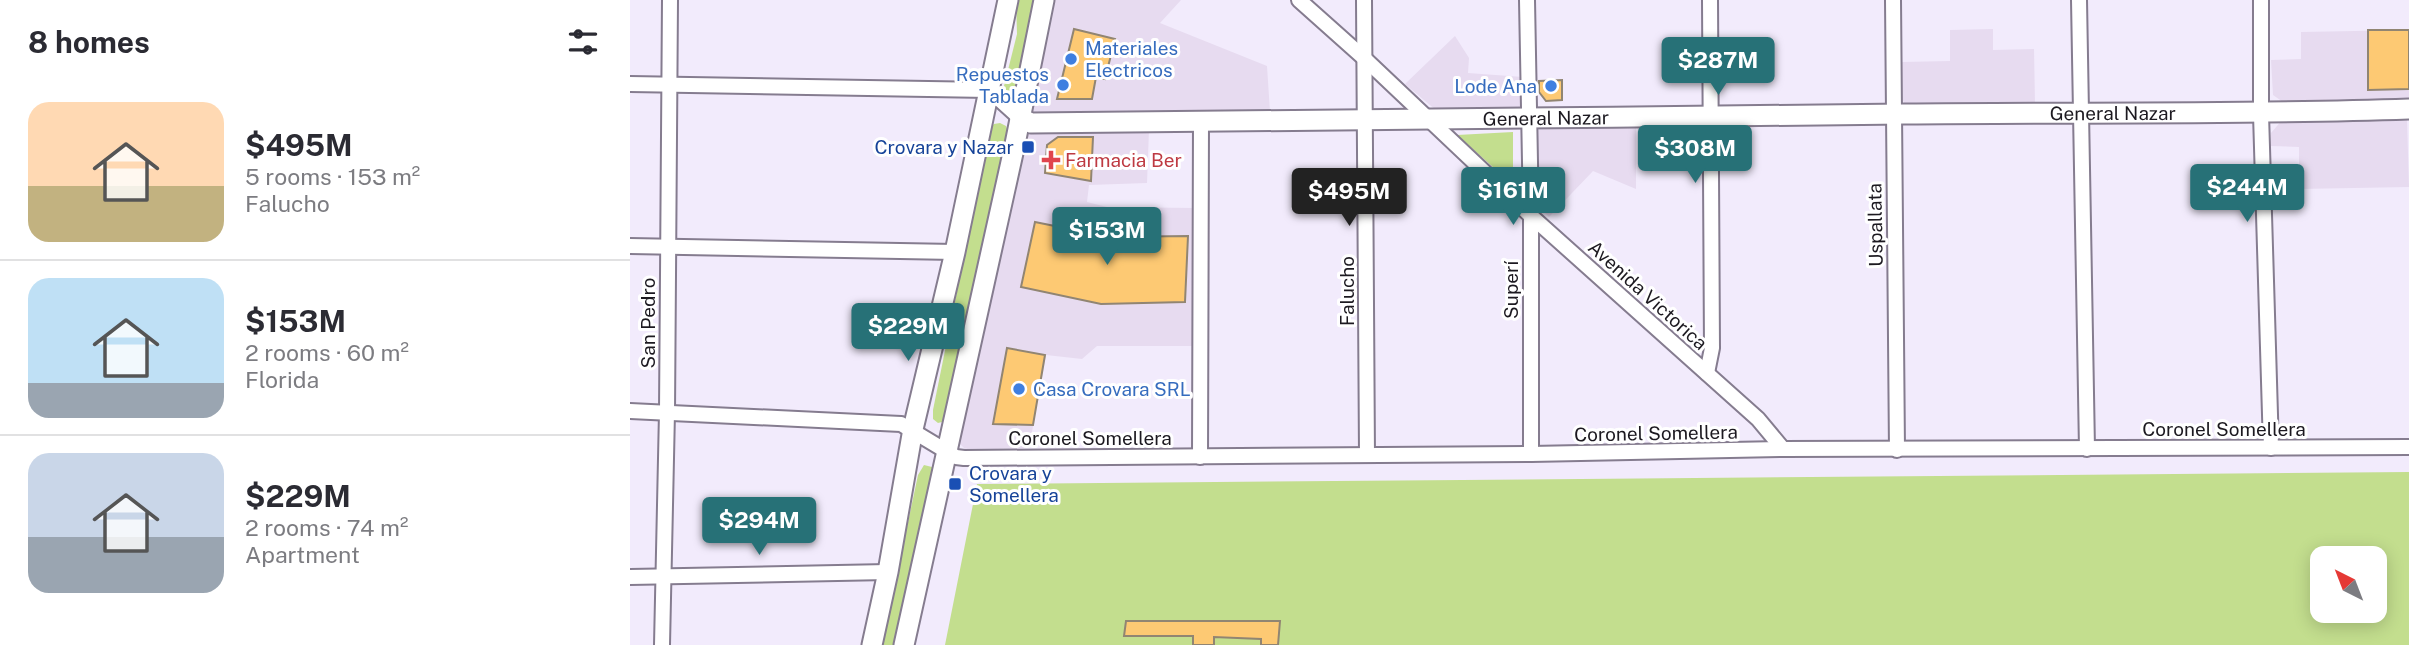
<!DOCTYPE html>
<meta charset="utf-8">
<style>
:root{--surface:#fff;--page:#f7f7f7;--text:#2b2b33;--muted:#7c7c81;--line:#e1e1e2;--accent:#277177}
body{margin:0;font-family:"Public Sans",sans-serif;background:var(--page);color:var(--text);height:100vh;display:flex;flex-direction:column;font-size:26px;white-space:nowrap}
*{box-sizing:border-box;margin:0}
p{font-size:23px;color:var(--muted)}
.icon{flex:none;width:38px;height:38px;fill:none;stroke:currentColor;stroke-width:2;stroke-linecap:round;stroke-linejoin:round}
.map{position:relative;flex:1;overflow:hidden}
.side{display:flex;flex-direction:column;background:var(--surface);width:630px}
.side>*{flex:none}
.needle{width:46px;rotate:318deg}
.fabs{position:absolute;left:1680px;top:546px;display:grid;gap:14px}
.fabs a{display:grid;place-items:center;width:77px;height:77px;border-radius:14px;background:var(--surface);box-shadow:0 4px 18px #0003;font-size:35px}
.price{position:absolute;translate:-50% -60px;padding:0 16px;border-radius:7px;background:var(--accent);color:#fff;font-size:23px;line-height:46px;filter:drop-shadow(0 2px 4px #0008)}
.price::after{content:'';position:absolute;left:50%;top:42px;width:21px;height:16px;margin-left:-10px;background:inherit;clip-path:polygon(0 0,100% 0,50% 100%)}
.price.selected{background:#222;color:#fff}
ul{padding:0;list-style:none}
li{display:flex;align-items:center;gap:21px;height:175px;padding:0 28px}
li+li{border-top:2px solid var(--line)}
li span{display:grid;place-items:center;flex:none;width:196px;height:140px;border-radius:21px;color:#555}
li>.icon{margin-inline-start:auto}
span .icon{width:84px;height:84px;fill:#fffc;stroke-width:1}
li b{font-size:30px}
h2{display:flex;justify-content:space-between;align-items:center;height:84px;padding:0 28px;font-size:30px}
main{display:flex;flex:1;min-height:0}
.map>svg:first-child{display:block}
</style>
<main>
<section class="side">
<h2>8 homes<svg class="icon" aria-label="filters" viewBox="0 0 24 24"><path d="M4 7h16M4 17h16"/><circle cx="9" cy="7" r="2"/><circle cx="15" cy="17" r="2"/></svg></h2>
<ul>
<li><span style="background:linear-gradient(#ffd9b3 60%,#c2b280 0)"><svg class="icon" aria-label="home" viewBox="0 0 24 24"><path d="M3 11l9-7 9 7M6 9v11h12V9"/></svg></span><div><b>$495M</b><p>5 rooms · 153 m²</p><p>Falucho</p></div></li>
<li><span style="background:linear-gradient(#bfe0f5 75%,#9aa5b1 0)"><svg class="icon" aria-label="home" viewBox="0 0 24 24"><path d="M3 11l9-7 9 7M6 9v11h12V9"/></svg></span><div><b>$153M</b><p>2 rooms · 60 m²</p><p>Florida</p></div></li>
<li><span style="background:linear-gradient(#c9d6e8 60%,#9aa5b1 0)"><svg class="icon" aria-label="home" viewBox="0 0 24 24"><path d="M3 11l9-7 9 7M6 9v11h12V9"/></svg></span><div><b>$229M</b><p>2 rooms · 74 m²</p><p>Apartment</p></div></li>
</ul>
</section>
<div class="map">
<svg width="1779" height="645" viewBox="0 0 1779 645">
<rect width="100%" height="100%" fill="#f2ebfc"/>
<g fill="#e7dbf0">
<path d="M423,0H551L530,23L637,66L640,112L405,114L401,107Z"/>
<path d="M1363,29V50L1404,49L1405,104L1275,105L1272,98V62L1320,61V30Z"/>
<path d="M1779,30V102H1653L1643,95L1641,60L1671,59V32Z"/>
<path d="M825,36L839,58L838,73L893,77L894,104L889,110L807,111L775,84Z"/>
<path d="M1653,119H1777L1779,187L1669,189V147L1640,146L1641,133Z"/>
<path d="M1006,125V189L963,171L919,217L911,209L906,202L905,136L907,131L912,127Z"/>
<path d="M406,129L519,130L517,183L459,185L457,202L477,207L565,208L562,346H467L452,359L416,355L399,448L336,450L328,442L396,137Z"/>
</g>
<g fill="#c3de8e" fill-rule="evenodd">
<path d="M386,0H405L385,96L382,101L377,102L373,90L387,34Z"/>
<path d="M370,123L376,126L378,132L321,413L316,421L308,423L303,419V410L360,128L364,124Z"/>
<path d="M883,132V185L827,135Z"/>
<path d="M294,465L302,467L305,470L270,645H252L288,475Z"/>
<path d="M1779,472V645H315L347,484ZM1692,558H1745V611H1692Z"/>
</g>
<g fill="#fdc973" stroke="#918572" stroke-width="2">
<path d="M444,29L485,39L475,79L466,77L462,99H427Z"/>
<path d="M1738,30H1779V89L1738,90Z"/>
<path d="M932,80V100L916,101L909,92V81Z"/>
<path d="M428,137H463L461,181L415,173L417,145Z"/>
<path d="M405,222L479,237L558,236L555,302L471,304L391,287Z"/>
<path d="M377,348L415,355L403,425L363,424Z"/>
<path d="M496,621H650L648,645H631V639L584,637V645H563V636H494Z"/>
</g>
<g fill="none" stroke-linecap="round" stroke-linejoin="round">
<defs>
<g id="street">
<path d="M669,0L734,58L901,216L1128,419L1153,449"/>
<path d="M734,0L737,455"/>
<path d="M897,0L901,216V454"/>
<path d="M1263,0L1267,450"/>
<path d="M1449,0L1457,449"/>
<path d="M1631,0V114L1641,448"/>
<path d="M0,84L359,90L390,118"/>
<path d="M0,246L325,252"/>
<path d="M1077,373L1082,348L1080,0"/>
<path d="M0,411L271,424L326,457L334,458L901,454L1153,449L1779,447"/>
<path d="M570,457L571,122"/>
<path d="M0,577L258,572"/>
<path d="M32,645L37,412L40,0"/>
</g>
<g id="secondary">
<path id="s1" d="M390,118L401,123C692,121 983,117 1274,114C1442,112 1610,115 1779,109"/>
<path d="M242,645L258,572L283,429L325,252L378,0"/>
<path d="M274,645L385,144L414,0"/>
</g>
</defs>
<use href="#street" stroke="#857c8f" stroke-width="18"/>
<use href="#secondary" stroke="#857c8f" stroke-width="23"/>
<use href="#street" stroke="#fff" stroke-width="14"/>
<use href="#secondary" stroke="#fff" stroke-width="19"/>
</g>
<g fill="#3f7fe0" stroke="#fff" stroke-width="2.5">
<circle cx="441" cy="59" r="7"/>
<circle cx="433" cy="85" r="7"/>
<circle cx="921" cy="86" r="7"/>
<circle cx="389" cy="389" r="7"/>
</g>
<g fill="#1a4fb4" stroke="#fff" stroke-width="2.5">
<rect x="391" y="140" width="14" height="14" rx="3.5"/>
<rect x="318" y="477" width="14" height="14" rx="3.5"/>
</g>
<path fill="#e0444e" stroke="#fff" stroke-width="2.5" d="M417.5 149.5h7v7h7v7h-7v7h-7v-7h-7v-7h7z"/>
<g text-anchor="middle" stroke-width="6" stroke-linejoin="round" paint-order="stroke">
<g font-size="19" fill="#366cbe" stroke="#fff" text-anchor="start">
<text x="455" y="55">Materiales<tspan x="455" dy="22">Electricos</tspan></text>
<text x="419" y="81" text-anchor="end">Repuestos<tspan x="419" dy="22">Tablada</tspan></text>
<text x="907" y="93" text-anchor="end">Lode Ana</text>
<text x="403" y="396">Casa Crovara SRL</text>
</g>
<g font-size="19" fill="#1c1920" stroke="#fff">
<text dy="7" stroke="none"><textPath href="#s1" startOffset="1094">General Nazar</textPath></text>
<text dy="7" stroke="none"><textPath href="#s1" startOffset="527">General Nazar</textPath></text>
<text transform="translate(1245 225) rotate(-91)" y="7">Uspallata</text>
<text transform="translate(881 290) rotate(-90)" y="7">Superí</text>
<text transform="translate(717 291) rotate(-90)" y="7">Falucho</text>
<text transform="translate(1018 295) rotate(42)" y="7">Avenida Victorica</text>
<text transform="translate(18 323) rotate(-90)" y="7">San Pedro</text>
<text x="1594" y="436">Coronel Somellera</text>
<text transform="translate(1026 433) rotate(-1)" y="7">Coronel Somellera</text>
<text x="460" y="445">Coronel Somellera</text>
</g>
<g font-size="19" fill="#164399" stroke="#fff" text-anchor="end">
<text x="384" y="154">Crovara y Nazar</text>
<text x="339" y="480" text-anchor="start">Crovara y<tspan x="339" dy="22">Somellera</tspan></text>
</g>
<g font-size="19" fill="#be3a42" stroke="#fff" text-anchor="start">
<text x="435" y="167">Farmacia Ber</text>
</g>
</g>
</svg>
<div class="fabs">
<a><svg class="needle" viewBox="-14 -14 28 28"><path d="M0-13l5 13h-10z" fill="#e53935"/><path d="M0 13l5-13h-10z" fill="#7c7c81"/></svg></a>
</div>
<b class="price" style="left:1088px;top:97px">$287M</b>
<b class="price" style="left:1065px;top:185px">$308M</b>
<b class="price" style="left:1617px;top:224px">$244M</b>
<b class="price" style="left:883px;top:227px">$161M</b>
<b class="price selected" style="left:719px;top:228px">$495M</b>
<b class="price" style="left:477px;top:267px">$153M</b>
<b class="price" style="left:278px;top:363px">$229M</b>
<b class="price" style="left:129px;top:557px">$294M</b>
</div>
</main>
